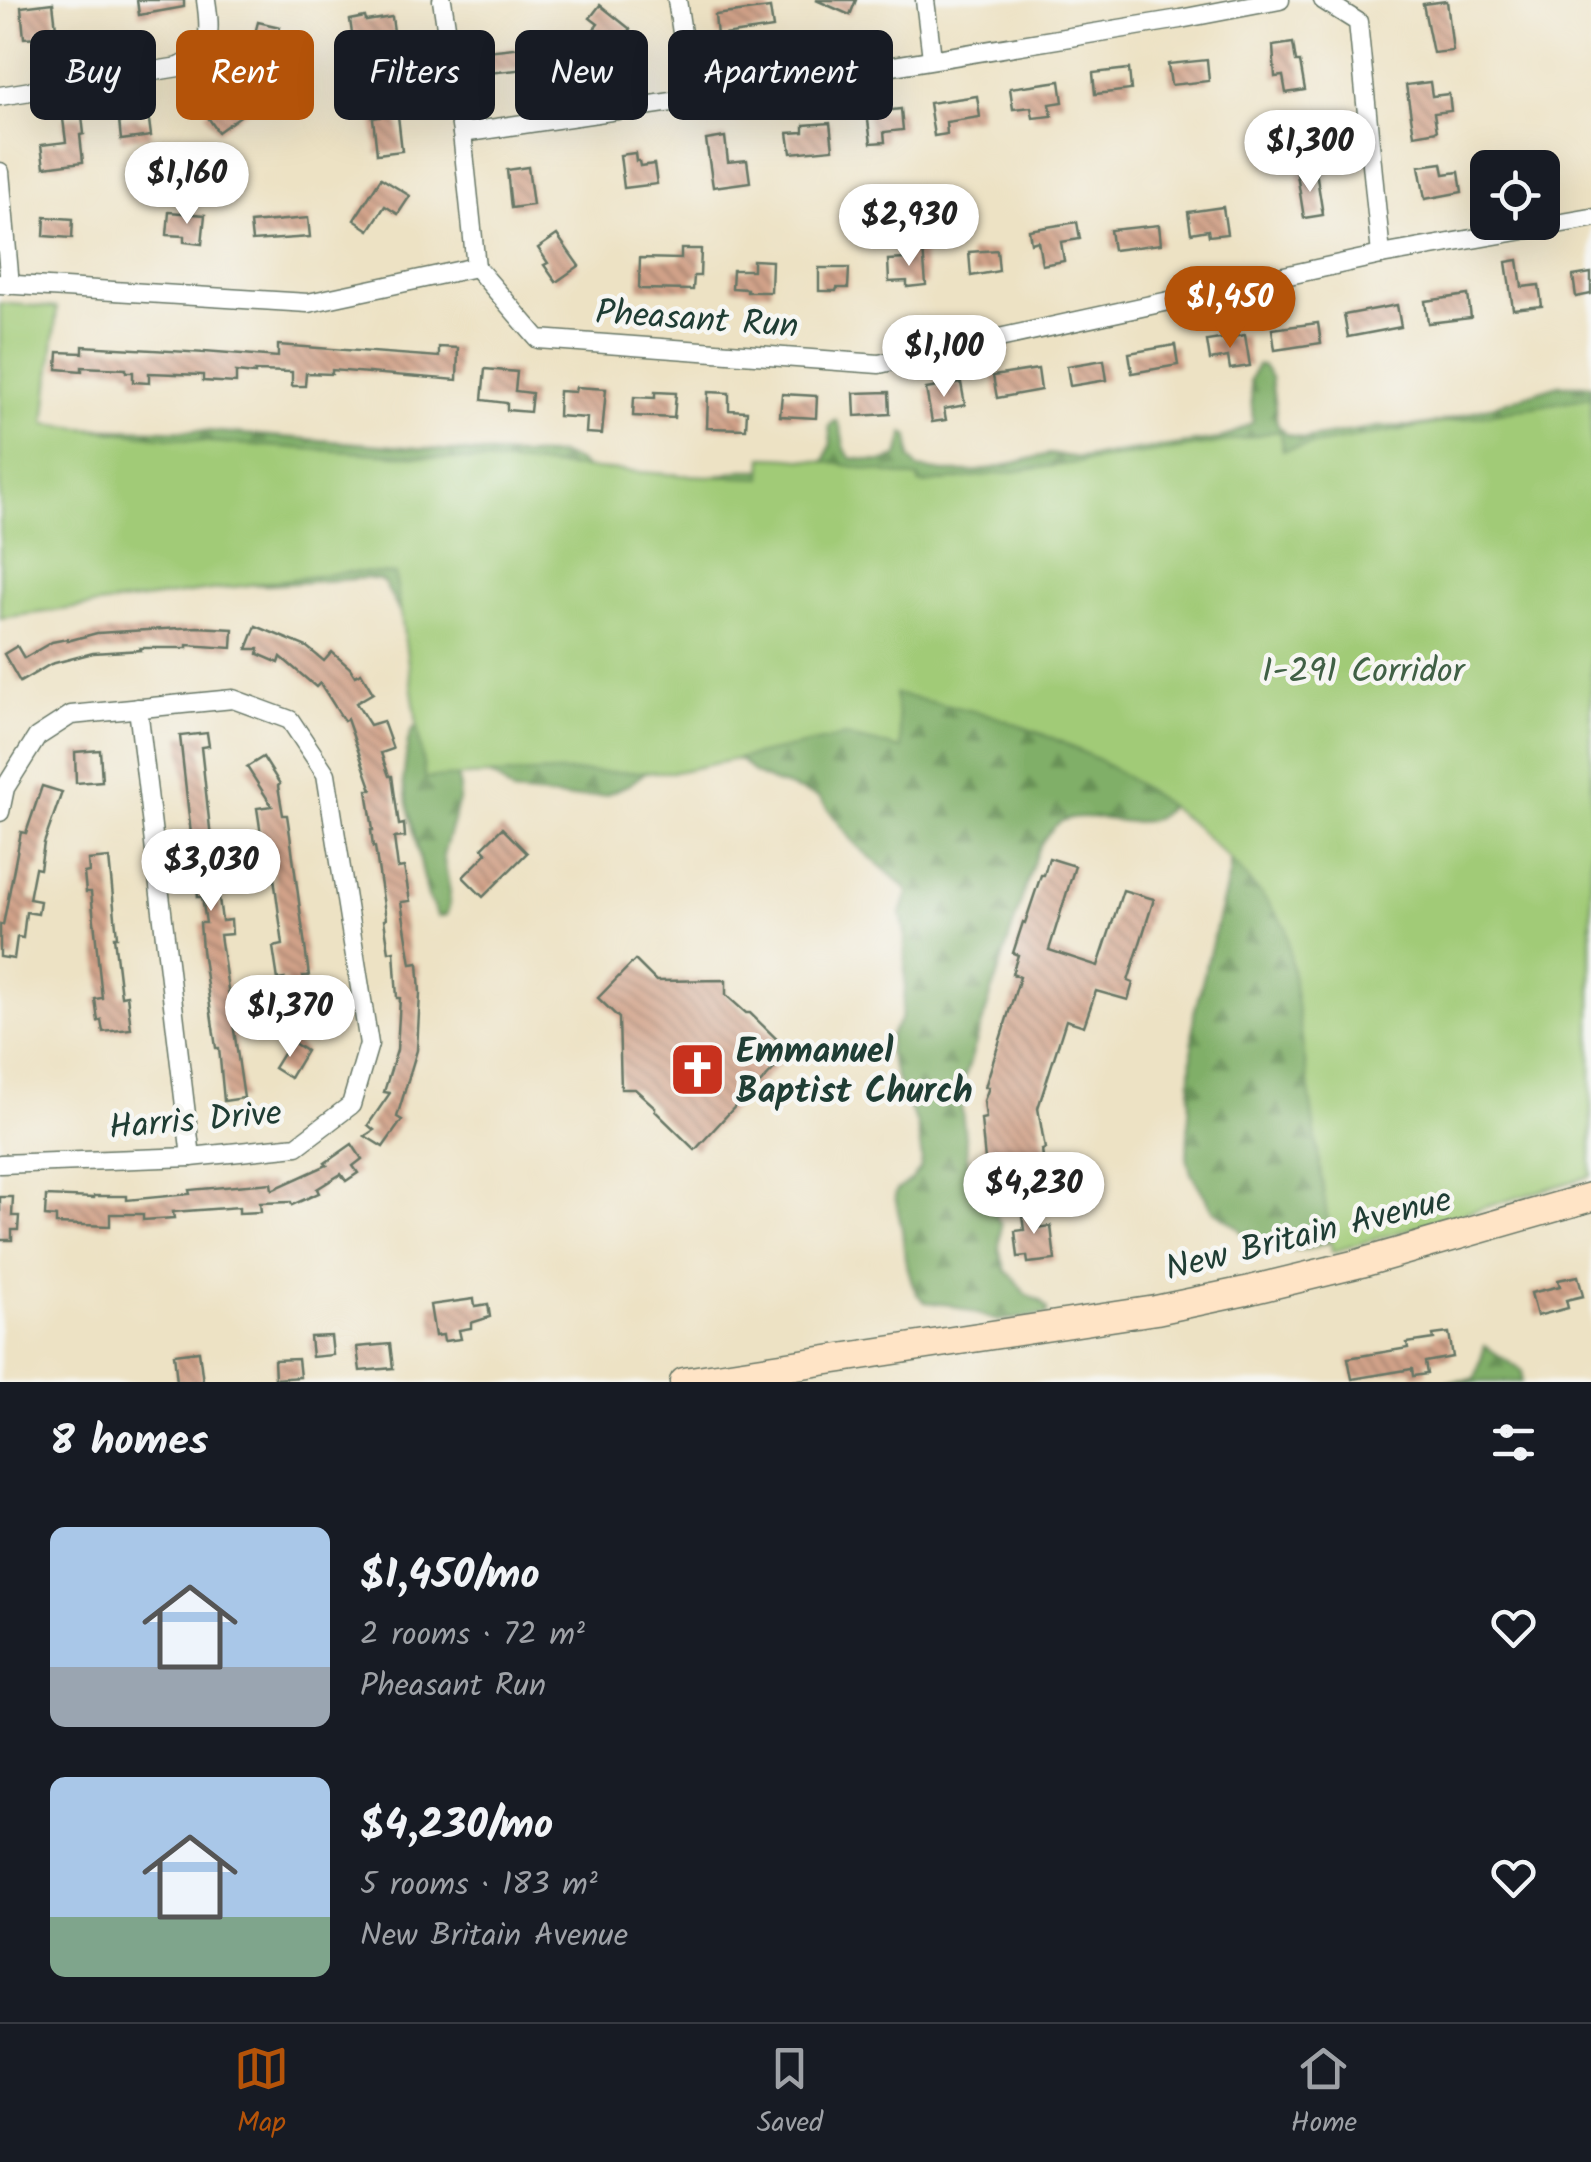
<!DOCTYPE html>
<meta charset="utf-8">
<style>
:root{--surface:#171b24;--page:#242831;--text:#f1f3f6;--muted:#9ea1a6;--line:#363941;--accent:#b45309}
body{margin:0;font-family:Kalam,sans-serif;background:var(--page);color:var(--text);height:100vh;display:flex;flex-direction:column;font-size:38px;white-space:nowrap}
*{box-sizing:border-box;margin:0}
p{font-size:32px;color:var(--muted)}
.icon{flex:none;width:55px;height:55px;fill:none;stroke:currentColor;stroke-width:2;stroke-linecap:round;stroke-linejoin:round}
.map{position:relative;height:1382px;overflow:hidden}
.drawer{display:flex;flex-direction:column;background:var(--surface);flex:1}
.drawer>*{flex:none}
.top-card{position:absolute;left:30px;top:30px;width:1000px;height:90px;display:flex;gap:20px}
.buttons{position:absolute;left:1470px;top:150px;display:grid;gap:20px}
.buttons a{display:grid;place-items:center;width:90px;height:90px;border-radius:15px;background:var(--surface);box-shadow:0 10px 40px #0002;font-size:50px}
.price{position:absolute;translate:-50% -85px;padding:0 22px;border-radius:35px;background:#fff;color:#222;font-size:32px;line-height:65px;filter:drop-shadow(0 2px 5px #0008)}
.price::after{content:'';position:absolute;left:50%;top:60px;width:30px;height:22px;margin-left:-15px;background:inherit;clip-path:polygon(0 0,100% 0,50% 100%)}
.price.current{background:var(--accent);color:#fff}
ul{padding:0;list-style:none}
li{display:flex;align-items:center;gap:30px;height:250px;padding:0 50px}
li span{display:grid;place-items:center;flex:none;width:280px;height:200px;border-radius:15px;color:#555}
li>.icon{margin-inline-start:auto}
span .icon{width:120px;height:120px;fill:#fffc;stroke-width:1}
li b{font-size:42px}
h2{display:flex;justify-content:space-between;align-items:center;height:120px;padding:0 50px;font-size:42px}
.pill{padding:0 35px;border-radius:15px;background:var(--surface);box-shadow:0 10px 40px #0002;font-size:35px;line-height:90px}
.pill.current{background:var(--accent);color:#fff}
.tabs{display:flex;justify-content:space-around;align-items:center;height:140px;border-top:2px solid var(--line);background:var(--surface);font-size:28px;color:var(--muted)}
.tabs a{display:grid;justify-items:center;gap:5px}
.tabs .current{color:var(--accent)}
.map>svg:first-child{display:block}
</style>
<div class="map">
<svg width="1591" height="1382" viewBox="0 0 1591 1382">
<defs>
<pattern id="forest-firs" width="22" height="20" patternUnits="userSpaceOnUse" patternTransform="scale(2.5)"><rect width="22" height="20" fill="#80af68"/><path d="M5 1l3.5 6h-7zM16 11l3.5 6h-7z" fill="#689056"/></pattern>
<pattern id="building-back-hatch" width="6" height="6" patternUnits="userSpaceOnUse" patternTransform="scale(2.5)"><rect width="6" height="6" fill="#d1a289"/><path d="M-1 5l2 2M0 0l6 6M5-1l2 2" fill="none" stroke="#a98571"/></pattern>
</defs>
<rect width="100%" height="100%" fill="#f6f6f2"/>
<filter id="ink" filterUnits="userSpaceOnUse"><feTurbulence type="fractalNoise" baseFrequency=".01" numOctaves="2"/><feDisplacementMap in="SourceGraphic" scale="20" xChannelSelector="R" yChannelSelector="G"/><feConvolveMatrix kernelMatrix="1 2 1 2 8 2 1 2 1" color-interpolation-filters="sRGB"/></filter>
<filter id="wash" filterUnits="userSpaceOnUse"><feTurbulence type="fractalNoise" baseFrequency=".0048" numOctaves="4" result="noise"/><feDisplacementMap in="SourceGraphic" scale="40" xChannelSelector="R" yChannelSelector="G"/><feGaussianBlur stdDeviation="2.25" result="paint"/><feColorMatrix in="noise" values="0 0 0 0 0 0 0 0 0 0 0 0 0 0 0 0 0 1.4 0 .05"/><feComposite in="paint" operator="in"/></filter>
<g filter="url(#wash)">
<rect width="100%" height="100%" fill="#ede2c4"/>
<g fill="url(#forest-firs)" stroke="#50764e" stroke-width="2.5">
<path d="M1257,365L1263,366L1271,377L1277,424L1285,434L1304,439L1378,427L1415,426L1440,422L1559,385H1591V1157L1308,1249L1267,1251L1256,1248L1236,1226L1213,1210L1191,1173L1187,1157L1194,1014L1230,872V819L1172,799C1154,845 1096,805 1062,821C1051,827 1043,840 1037,851L964,1080L961,1103L969,1173L978,1196L991,1207L1001,1225L999,1249L1006,1271L1014,1278L1025,1294L1040,1301L1047,1309V1315L998,1321L950,1305L925,1302L917,1294L912,1282L905,1258L902,1230L895,1196L897,1190L911,1180L920,1169L922,1159L917,1124L896,1077L888,1052L890,1035L901,1019L905,990V932L901,914L908,893L905,887L856,845L819,797L773,782L754,773L742,761L735,759L718,756L652,767L630,784L605,795L568,798L513,793L497,779L477,768L456,772L460,788L459,800L443,855L450,892L449,907L446,915L438,917L428,897L403,782L408,741L412,730L421,722L405,622L384,583L380,580L366,578L268,585L220,583L86,601L28,419L57,428L207,431L502,455H560L578,461L588,470L713,477L742,470H784L819,466L825,460L831,443L829,426L836,420C846,432 839,446 851,458L882,462L898,456L904,433L909,436L910,458L918,468L944,472H973L995,468L1049,454L1080,458L1219,439L1230,435L1253,422L1250,380Z"/>
<path d="M1485,1346L1522,1371V1382H1445L1475,1379Z"/>
</g>
<path fill="#a1cb77" stroke="#608456" stroke-width="2.5" d="M0,303L57,308L45,424L196,441L681,475L762,478L763,457C815,457 867,470 919,478V483L923,484L1213,444L1279,431L1283,450L1591,397V1176L1332,1252L1286,927L1266,900L1230,860L1195,826L1148,791L1099,760L1055,739L991,715L895,694L902,749L845,736L675,772H555L425,778L395,574L346,572L0,618Z"/>
<g id="blocks">
<g fill="url(#building-back-hatch)">
<path d="M137,0H184V7L139,15Z"/>
<path d="M816,0H856L850,15Z"/>
<path d="M1447,1L1453,51L1433,53L1423,4Z"/>
<path d="M53,3L56,28L38,30L39,37L24,38L21,7Z"/>
<path d="M600,5L630,29L617,45L613,42L603,54L585,40L598,24L590,18Z"/>
<path d="M770,8L773,28L717,36L715,15Z"/>
<path d="M365,17L366,21L392,17L395,39L378,41L382,67L363,69L359,39L353,40L350,20Z"/>
<path d="M258,22L280,27L270,66L248,60Z"/>
<path d="M1293,43L1296,62H1300L1305,90L1286,93L1283,76L1275,77L1273,46Z"/>
<path d="M523,47L526,69L489,73L486,51Z"/>
<path d="M1207,60L1209,81L1171,85L1168,64Z"/>
<path d="M1129,69L1131,90L1095,94L1093,73Z"/>
<path d="M1060,81L1063,102L1050,104L1052,116L1033,118L1031,107L1013,109L1010,88Z"/>
<path d="M1430,82L1432,96L1449,94L1451,111L1434,113L1437,131L1414,135L1406,85Z"/>
<path d="M241,88L253,107L218,132L205,113Z"/>
<path d="M977,96L980,117L946,122L947,134L934,136L929,103Z"/>
<path d="M396,98L402,151L377,154L373,118L380,117L378,101Z"/>
<path d="M901,109L903,130L884,132L885,142L871,143L867,113Z"/>
<path d="M82,116L84,134L80,135L83,162L44,167L41,145L66,142L63,119Z"/>
<path d="M138,118L139,121L149,120L151,136L121,140L119,120Z"/>
<path d="M830,123L833,149L791,153L788,133L804,132V125Z"/>
<path d="M725,137L728,162L747,160L750,182L713,187L706,140Z"/>
<path d="M635,153L636,161H639L640,166L654,164L657,184L624,188L620,155Z"/>
<path d="M1442,163L1444,174L1459,172L1462,192L1425,199L1419,166Z"/>
<path d="M528,167L533,205L511,208L507,170Z"/>
<path d="M1316,171L1323,215L1304,218L1297,174Z"/>
<path d="M381,178L410,196L398,214L385,206L369,230L354,220Z"/>
<path d="M1223,207L1227,234L1209,236L1208,230L1191,233L1188,212Z"/>
<path d="M169,212L205,215L202,244L184,242V236L167,235Z"/>
<path d="M45,217L73,219L72,238L44,236Z"/>
<path d="M308,218L310,237L252,241L250,223Z"/>
<path d="M1077,222L1080,239L1061,242L1064,261L1042,265L1038,241L1031,243L1029,230Z"/>
<path d="M1159,225L1161,244L1113,250L1110,230Z"/>
<path d="M557,235L579,266L556,282L544,265L548,263L538,248Z"/>
<path d="M923,248L926,285L907,287V281L889,282L888,260L906,259V249Z"/>
<path d="M681,249H701L700,276H694L693,290L639,289L640,258L681,259Z"/>
<path d="M997,250L999,271L971,276L969,252Z"/>
<path d="M753,260L772,261L771,292H747V289L732,288L733,270H753Z"/>
<path d="M1518,260L1522,287L1539,285L1542,306L1513,309L1506,262Z"/>
<path d="M819,268H849L848,288H837L836,291H819Z"/>
<path d="M1591,273V294L1576,297L1573,276Z"/>
<path d="M1468,295L1471,318L1428,323L1425,301Z"/>
<path d="M1397,305L1401,327L1348,337L1344,315Z"/>
<path d="M1318,323L1321,343L1275,350L1272,329Z"/>
<path d="M1245,335L1250,366L1230,369L1228,357L1210,360L1207,341Z"/>
<path d="M278,345L439,357V347L458,348L457,380L332,370V374L306,373L305,386H292V372L255,371V374L236,372V383L203,381V375L149,373V383L133,382V372H126V369L82,367V371L57,369L58,352L83,353V346L205,353V351L278,357Z"/>
<path d="M1175,345L1178,365L1132,373L1129,353Z"/>
<path d="M1104,360L1107,380L1070,386L1067,366Z"/>
<path d="M485,369L517,372L515,391L532,393L530,412L507,410V403L482,400Z"/>
<path d="M1038,369L1041,390L997,398L993,376Z"/>
<path d="M961,383L965,405L944,409L946,420L932,422L926,389Z"/>
<path d="M576,387L606,389L602,434L586,433L587,418L558,416L559,391L575,392Z"/>
<path d="M655,392L676,393L674,418L633,416L634,397L655,398Z"/>
<path d="M708,392L729,393V410L747,411L746,429L707,428Z"/>
<path d="M889,392L890,414L855,416L854,393Z"/>
<path d="M782,394L817,396L816,418L780,416Z"/>
<path d="M256,626L307,647L324,661L332,652L350,668L355,676L361,673L373,693L356,703L370,725L383,721L393,749L381,753L389,776H392L399,825L404,824L405,837L394,838L398,868L404,867L410,901L401,902L411,964L418,963L420,993L417,1050L397,1117L402,1120L383,1147L365,1136L374,1130L368,1125L390,1093L384,1092L397,1050L400,998H397L394,951L389,952L384,920L386,919L375,847H373L371,830H373L367,790H372L347,719L344,721L320,683L316,687L281,657L279,663L258,654L259,649H247Z"/>
<path d="M197,627L233,629L232,648L187,645V648H140L141,650L93,653L51,664L20,682L4,654L17,646L24,658L52,642L67,639V641L97,633Z"/>
<path d="M207,733L209,746L201,747L211,838L221,837L222,851L213,853L222,921L231,920L232,934L220,935L244,1098L224,1101L219,1048H216L202,950L200,923H206L202,897H198L180,736Z"/>
<path d="M100,750L102,781L76,783L75,752Z"/>
<path d="M263,757L280,784L278,786L283,815H287L290,835L309,976H303L311,1024L293,1027L285,979L278,980L273,947L283,945L269,840L262,841L257,808L272,806L247,767Z"/>
<path d="M42,786L62,792L44,843L40,869L35,868L29,899L40,901L38,914L26,912L23,938L17,937L14,959L0,957V924L3,925L21,832L26,833Z"/>
<path d="M502,828L527,853L483,897L463,877L487,853L482,848Z"/>
<path d="M109,858L117,937H114L121,996L127,995L131,1029L103,1032L101,1020L98,1021L95,999L102,998L91,892H86L84,873L89,872L88,860Z"/>
<path d="M1049,858L1075,866L1049,950L1098,966L1123,890L1154,899L1128,981L1133,983L1128,1000L1096,991L1084,1026L1066,1020L1038,1108L1045,1149L1042,1150L1044,1166H1035L1028,1178L1021,1184L1012,1185L1004,1182L997,1171H986L981,1119L986,1118L984,1101L989,1087H985L1020,977L1012,974L1018,955L1013,953L1023,922L1025,923L1041,875H1044Z"/>
<path d="M635,960L656,981L726,980V995L746,1013H750L790,1052L754,1090L752,1088L695,1150L655,1111V1107L635,1089H621L619,1018L598,998Z"/>
<path d="M291,1041L306,1051L290,1078L274,1068Z"/>
<path d="M352,1144L362,1159L353,1166L358,1173L346,1181L341,1174L317,1189L319,1193L292,1205L291,1202L260,1203L261,1212L239,1213V1207L173,1212L174,1218L143,1220V1214H110V1226L56,1224V1217L45,1216L46,1196L94,1198V1196H127V1200L190,1194L189,1190L271,1183L272,1190L327,1165L325,1163Z"/>
<path d="M0,1197H13L12,1216H19L18,1230H12V1240H0Z"/>
<path d="M1032,1199L1036,1228L1051,1226L1055,1260L1028,1263L1027,1256L1018,1257L1015,1231L1024,1230L1020,1201Z"/>
<path d="M1578,1276L1583,1296L1566,1300L1568,1308L1537,1316L1531,1293L1560,1286L1558,1280Z"/>
<path d="M474,1299L475,1306L488,1304L490,1317L471,1323V1328L459,1330L461,1339L444,1341L443,1335L435,1336L430,1305Z"/>
<path d="M1449,1333L1453,1357L1425,1362L1427,1374L1413,1376L1412,1369L1352,1379L1348,1358L1408,1348L1407,1343L1434,1339L1433,1335Z"/>
<path d="M331,1336L333,1355L312,1357L310,1337Z"/>
<path d="M390,1344L393,1368L360,1371L357,1347Z"/>
<path d="M199,1351L203,1382H177L174,1354Z"/>
<path d="M298,1359L300,1377L275,1379L274,1360Z"/>
</g>
</g>
</g>
<g filter="url(#ink)">
<use href="#blocks" fill-opacity="0" stroke="#677766" stroke-width="2.5"/>
<g fill="none" stroke-linecap="round" stroke-linejoin="round">
<defs>
<g id="street">
<path d="M442,0L462,133L476,267"/>
<path d="M677,0L692,99"/>
<path d="M925,0L932,58"/>
<path d="M1323,0L1358,22L1381,255"/>
<path d="M0,96L179,67C212,51 211,34 206,0"/>
<path d="M462,133L692,99L1180,19L1280,0"/>
<path d="M0,172L10,285"/>
<path d="M476,267L538,339L879,364L1381,255L1591,218"/>
<path d="M0,284L308,303L476,267"/>
<path d="M138,708L191,1157"/>
<path d="M0,812L5,788L37,737L71,715L233,699L290,720L326,774L369,1044L351,1105L297,1146L191,1157L0,1164"/>
</g>
<path id="secondary" d="M684,1382L1156,1310L1246,1291L1361,1263L1591,1197"/>
</defs>
<use href="#street" stroke="#677766" stroke-width="21"/>
<use href="#secondary" stroke="#677766" stroke-width="31"/>
<use href="#street" stroke="#fff" stroke-width="18"/>
<use href="#secondary" stroke="#ffe4c6" stroke-width="28"/>
</g>
</g>
<defs>
<symbol id="church-square" viewBox="-11 -11 22 22"><rect x="-9" y="-9" width="18" height="18" rx="4" fill="#c8321e" stroke="#f6f6f2"/><path d="M-1.2-6h2.4v3.5h3.3v2.4h-3.3V6h-2.4V-.1h-3.3v-2.4h3.3Z" fill="#fff"/></symbol>
</defs>
<g fill-rule="evenodd">
<use href="#church-square" x="666" y="1038" width="63" height="63"/>
</g>
<g text-anchor="middle" stroke-width="9" stroke-linejoin="round" paint-order="stroke">
<g font-size="35" fill="#1f3d34" stroke="#f6f6f2">
<text transform="translate(697 318) rotate(4)" y="12">Pheasant Run</text>
<text transform="translate(195 1119) rotate(-5)" y="12">Harris Drive</text>
<text transform="translate(1308 1233) rotate(-14)" y="12">New Britain Avenue</text>
</g>
<g font-size="35" fill="#406045" stroke="#f6f6f2">
<text x="1363" y="682">I-291 Corridor</text>
</g>
<g font-size="35" font-weight="bold" fill="#1f3d34" stroke="#f6f6f2" text-anchor="start">
<text x="736" y="1062">Emmanuel<tspan x="736" dy="40">Baptist Church</tspan></text>
</g>
</g>
</svg>
<div class="buttons">
<a><svg class="icon" aria-label="locate" viewBox="0 0 24 24"><circle cx="12" cy="12" r="6"/><path d="M12 2v4M12 18v4M2 12h4M18 12h4"/></svg></a>
</div>
<b class="price" style="left:1310px;top:195px">$1,300</b>
<b class="price" style="left:187px;top:227px">$1,160</b>
<b class="price" style="left:909px;top:269px">$2,930</b>
<b class="price current" style="left:1230px;top:351px">$1,450</b>
<b class="price" style="left:944px;top:400px">$1,100</b>
<b class="price" style="left:211px;top:914px">$3,030</b>
<b class="price" style="left:290px;top:1060px">$1,370</b>
<b class="price" style="left:1034px;top:1237px">$4,230</b>
<div class="top-card">
<a class="pill">Buy</a>
<a class="pill current">Rent</a>
<a class="pill">Filters</a>
<a class="pill">New</a>
<a class="pill">Apartment</a>
</div>
</div>
<section class="drawer">
<h2>8 homes<svg class="icon" aria-label="filters" viewBox="0 0 24 24"><path d="M4 7h16M4 17h16"/><circle cx="9" cy="7" r="2"/><circle cx="15" cy="17" r="2"/></svg></h2>
<ul>
<li><span style="background:linear-gradient(#a9c7e8 70%,#9aa5b1 0)"><svg class="icon" aria-label="home" viewBox="0 0 24 24"><path d="M3 11l9-7 9 7M6 9v11h12V9"/></svg></span><div><b>$1,450/mo</b><p>2 rooms · 72 m²</p><p>Pheasant Run</p></div><svg class="icon" aria-label="heart" viewBox="0 0 24 24"><path d="M12 20l-8-8c-3-5 5-10 8-4 3-6 11-1 8 4z"/></svg></li>
<li><span style="background:linear-gradient(#a9c7e8 70%,#7fa58c 0)"><svg class="icon" aria-label="home" viewBox="0 0 24 24"><path d="M3 11l9-7 9 7M6 9v11h12V9"/></svg></span><div><b>$4,230/mo</b><p>5 rooms · 183 m²</p><p>New Britain Avenue</p></div><svg class="icon" aria-label="heart" viewBox="0 0 24 24"><path d="M12 20l-8-8c-3-5 5-10 8-4 3-6 11-1 8 4z"/></svg></li>
</ul>
</section>
<nav class="tabs">
<a class="current"><svg class="icon" aria-label="map" viewBox="0 0 24 24"><path d="M3 6l6-2 6 2 6-2v14l-6 2-6-2-6 2zM9 4v14M15 6v14"/></svg>Map</a>
<a><svg class="icon" aria-label="saved" viewBox="0 0 24 24"><path d="M7 4h10v16l-5-4-5 4z"/></svg>Saved</a>
<a><svg class="icon" aria-label="home" viewBox="0 0 24 24"><path d="M3 11l9-7 9 7M6 9v11h12V9"/></svg>Home</a>
</nav>
